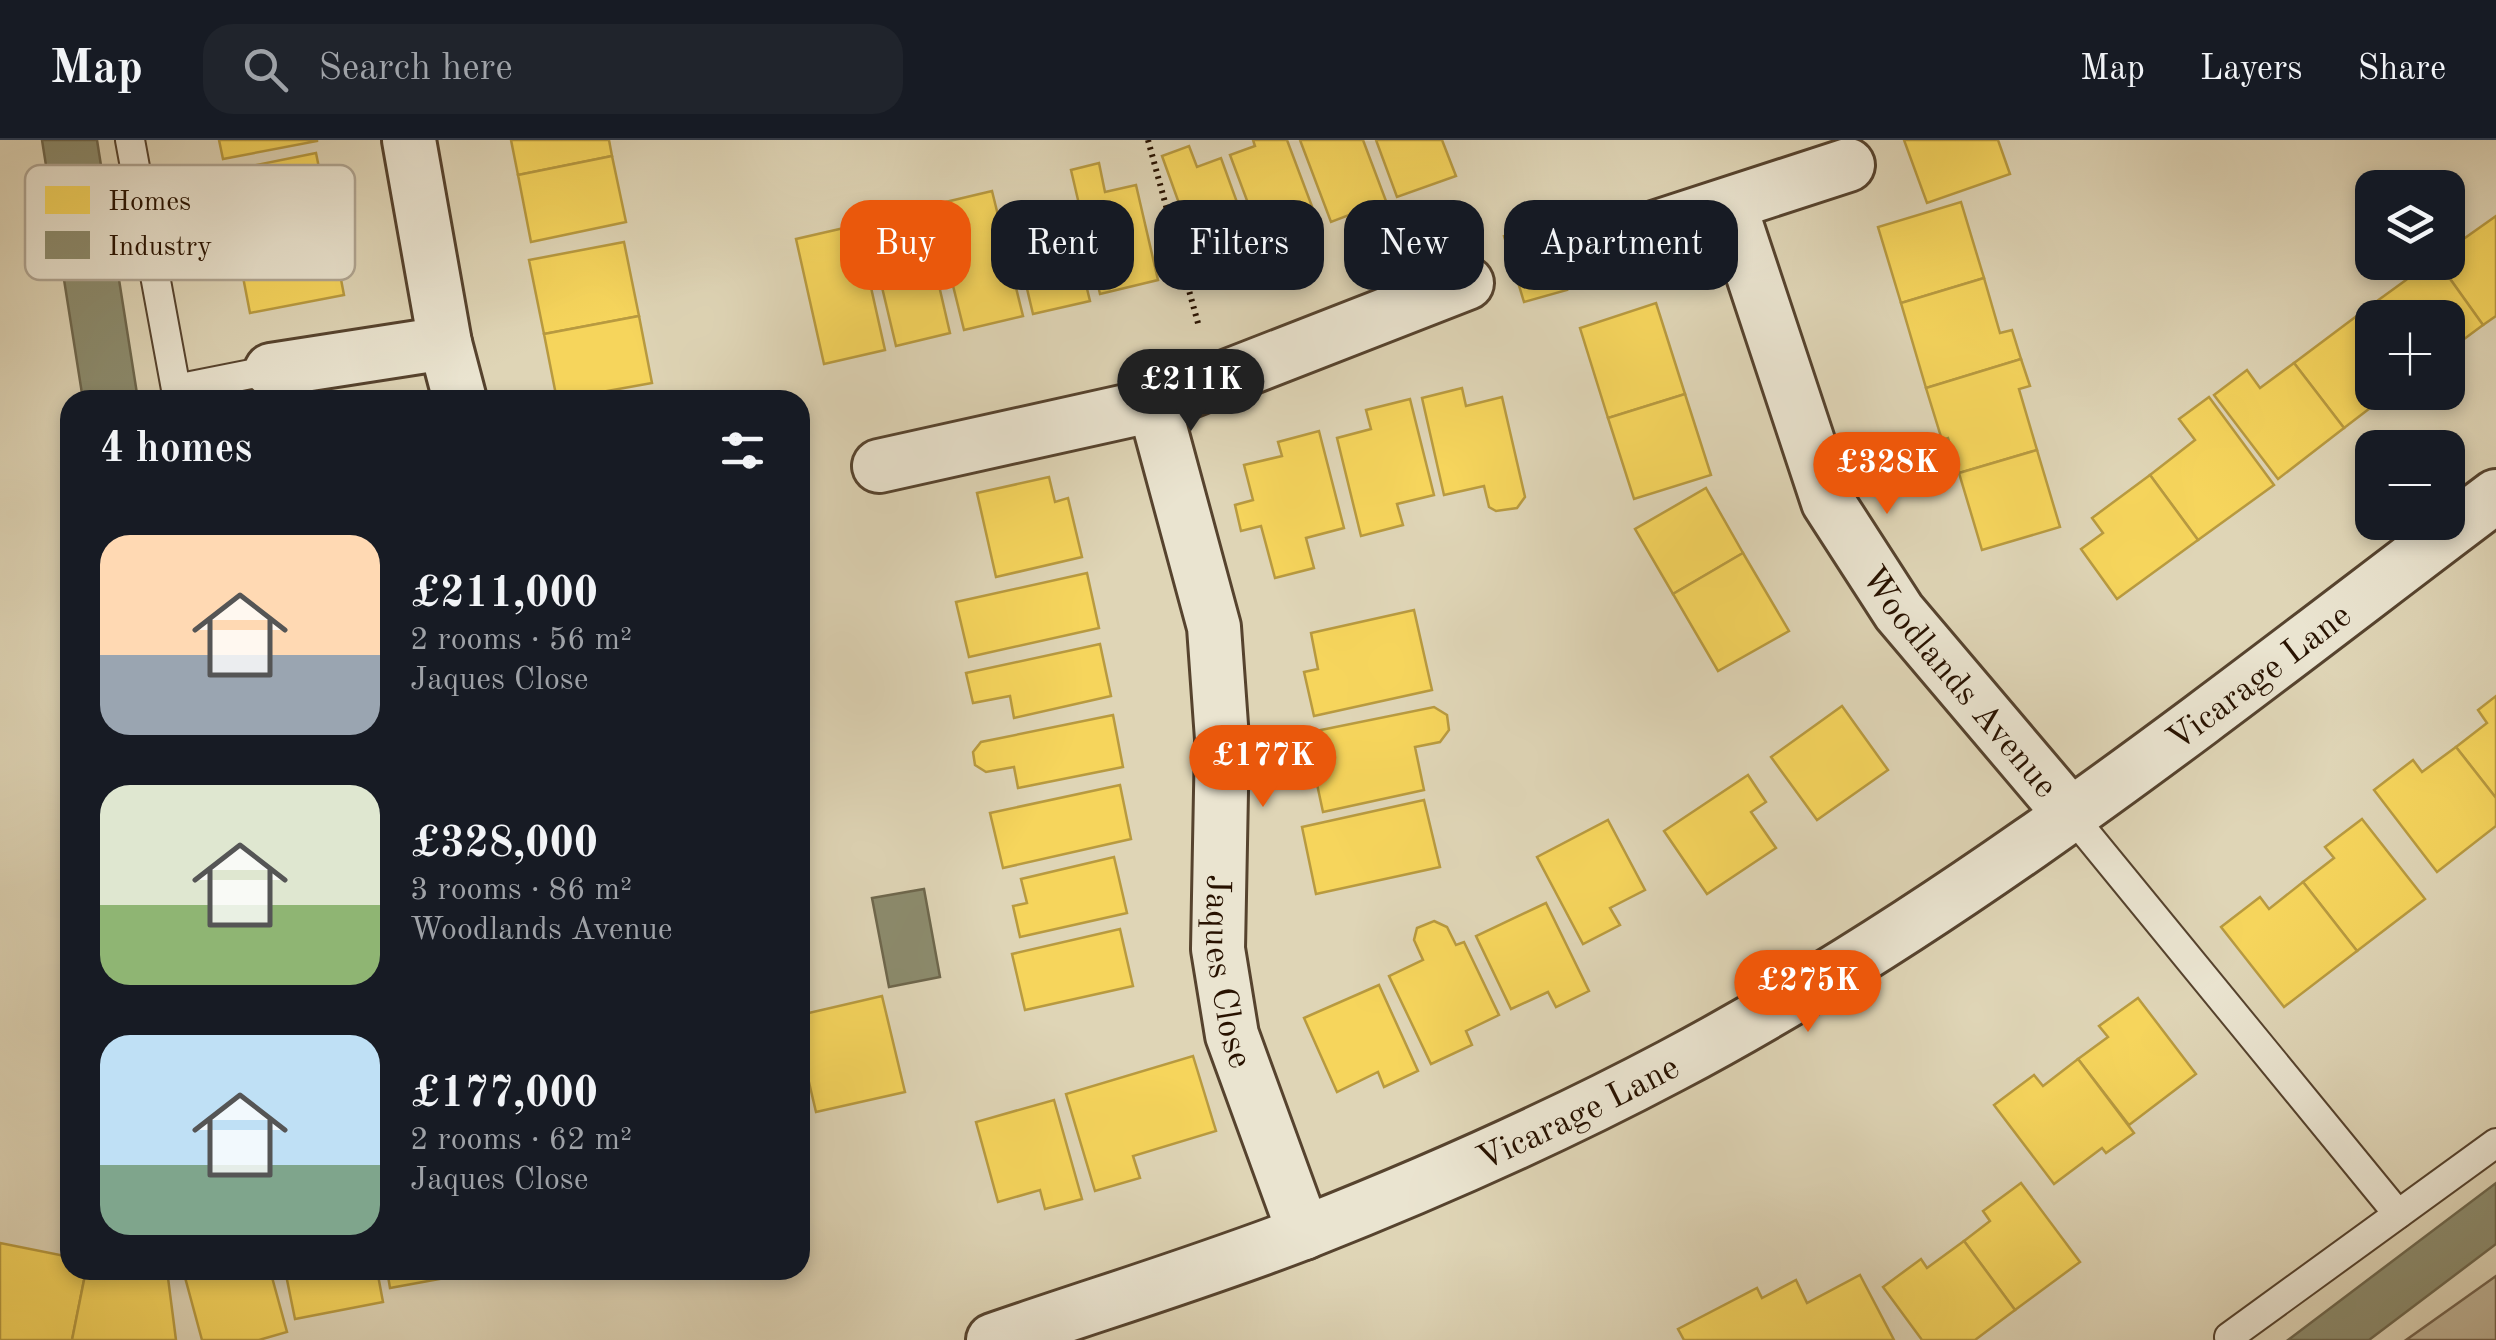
<!DOCTYPE html>
<meta charset="utf-8">
<style>
:root{--surface:#171b24;--page:#20242c;--text:#f1f3f6;--muted:#9ea1a6;--line:#363941;--accent:#ea580c}
body{margin:0;font-family:"Old Standard TT",serif;background:var(--page);color:var(--text);height:100vh;display:flex;flex-direction:column;font-size:38px;white-space:nowrap}
*{box-sizing:border-box;margin:0}
p{font-size:32px;color:var(--muted)}
.icon{flex:none;width:55px;height:55px;fill:none;stroke:currentColor;stroke-width:2;stroke-linecap:round;stroke-linejoin:round}
.map{position:relative;flex:1;overflow:hidden}
.panel{position:absolute;left:60px;top:250px;width:750px;height:890px;display:flex;flex-direction:column;background:var(--surface);border-radius:30px;box-shadow:0 5px 15px #0003}
.panel>*{flex:none}
.top-card{position:absolute;left:840px;top:60px;width:950px;height:90px;display:flex;gap:20px}
.buttons{position:absolute;left:2355px;top:30px;display:grid;gap:20px}
.buttons a{display:grid;place-items:center;width:110px;height:110px;border-radius:20px;background:var(--surface);box-shadow:0 5px 15px #0003;font-size:50px}
.price{position:absolute;translate:-50% -85px;padding:0 22px;border-radius:35px;background:var(--accent);color:#fff;font-size:32px;line-height:65px;filter:drop-shadow(0 2px 5px #0008)}
.price::after{content:'';position:absolute;left:50%;top:60px;width:30px;height:22px;margin-left:-15px;background:inherit;clip-path:polygon(0 0,100% 0,50% 100%)}
.price.active{background:#222;color:#fff}
ul{padding:0;list-style:none}
li{display:flex;align-items:center;gap:30px;height:250px;padding:0 40px}
li span{display:grid;place-items:center;flex:none;width:280px;height:200px;border-radius:30px;color:#555}
li>.icon{margin-inline-start:auto}
span .icon{width:120px;height:120px;fill:#fffc;stroke-width:1}
li b{font-size:42px}
h2{display:flex;justify-content:space-between;align-items:center;height:120px;padding:0 40px;font-size:42px}
.chip{padding:0 35px;border-radius:30px;background:var(--surface);box-shadow:0 5px 15px #0003;font-size:35px;line-height:90px}
.chip.active{background:var(--accent);color:#fff}
header{display:flex;align-items:center;gap:60px;box-sizing:border-box;height:140px;padding:0 50px;background:var(--surface);border-bottom:2px solid var(--line)}
header strong{font-size:48px}
nav{display:flex;gap:55px;margin-inline-start:auto;font-size:35px}
.search{width:700px;height:90px;background:var(--page);display:flex;align-items:center;gap:25px;box-sizing:border-box;padding:0 35px;border-radius:30px;color:var(--muted);font-size:38px}
.map>svg:first-child{display:block}
</style>
<header>
<strong>Map</strong>
<div class="search"><svg class="icon" aria-label="search" viewBox="0 0 24 24"><circle cx="10" cy="10" r="6"/><path d="M15 15l6 6"/></svg>Search here</div>
<nav><a>Map</a><a>Layers</a><a>Share</a></nav>
</header>
<div class="map">
<svg width="2496" height="1200" viewBox="0 0 2496 1200">
<rect width="100%" height="100%" fill="#dfd5b6"/>
<filter id="stains"><feTurbulence type="fractalNoise" baseFrequency=".002" numOctaves="4"/><feColorMatrix values="0 0 0 0 .2 0 0 0 0 .09 0 0 0 0 .02 0 0 0 .5 -.17"/></filter>
<radialGradient id="worn" r=".72"><stop offset=".6" stop-color="#630" stop-opacity="0"/><stop offset="1" stop-color="#630" stop-opacity=".3"/></radialGradient>
<path fill="#c0b497" stroke="#74634c" stroke-width="2.5" d="M2496,1136V1200H2406Z"/>
<g fill="#f6d55c" stroke="#b89a40" stroke-width="2.5">
<path d="M219,0H317V1L223,19Z"/>
<path d="M511,0H609L612,16L518,35Z"/>
<path d="M1253,0H1287L1319,85L1264,106L1230,15L1255,6Z"/>
<path d="M1300,0H1363L1386,61L1331,82Z"/>
<path d="M1376,0H1442L1456,36L1397,57Z"/>
<path d="M1904,0H1998L2010,34L1927,63Z"/>
<path d="M1189,6L1197,27L1221,18L1255,112L1203,130L1162,16Z"/>
<path d="M316,13L331,87L237,106L222,32Z"/>
<path d="M612,16L626,82L531,102L518,35Z"/>
<path d="M1099,23L1105,52L1136,45L1158,140L1100,154L1071,30Z"/>
<path d="M992,51L1023,176L964,190L933,65Z"/>
<path d="M1961,62L1984,138L1901,163L1878,87Z"/>
<path d="M1066,63L1090,161L1033,174L1010,77Z"/>
<path d="M921,68L950,193L896,206L866,80Z"/>
<path d="M2496,76V176L2483,185L2438,122H2448V110Z"/>
<path d="M1547,83L1567,150L1524,162L1504,96Z"/>
<path d="M857,85L885,210L824,224L796,99Z"/>
<path d="M331,87L344,155L250,173L237,106Z"/>
<path d="M624,102L639,176L544,194L529,120Z"/>
<path d="M2392,122H2438L2483,185L2448,211V178H2373L2366,169L2406,140Z"/>
<path d="M1984,138L2000,193L2012,190L2021,219L1926,248L1901,163Z"/>
<path d="M1656,163L1685,254L1608,278L1580,188Z"/>
<path d="M2366,169L2373,178L2372,252H2391L2344,288L2294,223Z"/>
<path d="M639,176L652,243L557,260L544,194Z"/>
<path d="M2021,219L2030,246L2019,249L2037,310L1959,333L1948,298L1942,300L1926,248Z"/>
<path d="M2294,223L2344,288L2278,339L2214,255L2247,230L2260,248Z"/>
<path d="M1462,248L1466,266L1502,257L1525,357L1517,368L1496,371L1489,367L1484,346L1444,355L1422,258Z"/>
<path d="M1685,254L1711,335L1634,359L1608,278Z"/>
<path d="M2209,257L2274,345L2198,400L2150,335L2195,300L2179,279Z"/>
<path d="M1410,259L1434,355L1397,364L1403,385L1361,396L1337,298L1371,289L1366,270Z"/>
<path d="M1319,291L1344,388L1306,398L1314,428L1275,438L1261,386L1241,391L1235,365L1253,360L1244,325L1282,316L1278,302Z"/>
<path d="M2037,310L2060,387L1982,410L1959,333Z"/>
<path d="M2150,335L2198,400L2117,459L2081,409L2103,393L2092,378Z"/>
<path d="M1049,337L1055,362L1068,358L1082,417L996,437L977,353Z"/>
<path d="M1706,348L1743,413L1673,454L1635,389Z"/>
<path d="M1743,413L1789,491L1718,531L1673,454Z"/>
<path d="M1087,433L1099,488L969,517L956,462Z"/>
<path d="M1414,470L1432,550L1314,576L1304,532L1318,529L1311,493Z"/>
<path d="M1100,504L1111,556L1014,578L1010,556L973,563L966,533Z"/>
<path d="M2496,556V658L2456,607L2487,583L2478,570Z"/>
<path d="M1842,566L1888,630L1817,680L1771,617Z"/>
<path d="M1434,567L1447,575L1449,590L1440,602L1415,607L1424,650L1323,672L1306,593Z"/>
<path d="M1113,575L1123,627L1018,648L1014,627L986,632L975,625L973,612L981,602Z"/>
<path d="M2456,607L2496,658V686L2437,732L2374,650L2413,620L2422,632Z"/>
<path d="M1748,635L1766,662L1751,672L1776,708L1707,754L1664,691Z"/>
<path d="M1120,645L1131,699L1003,728L990,673Z"/>
<path d="M1424,660L1440,727L1316,754L1302,687Z"/>
<path d="M2362,679L2425,759L2357,811L2303,742L2334,718L2325,707Z"/>
<path d="M1608,680L1645,750L1610,768L1620,785L1583,804L1537,717Z"/>
<path d="M1114,717L1127,773L1020,797L1013,766L1027,763L1021,739Z"/>
<path d="M2303,742L2357,811L2284,867L2221,787L2260,757L2269,769Z"/>
<path d="M1546,763L1589,851L1556,867L1548,852L1511,869L1476,796Z"/>
<path d="M1434,781L1447,787L1456,805L1464,802L1499,875L1466,891L1472,905L1431,924L1389,836L1423,820L1414,800L1417,788Z"/>
<path d="M1120,789L1133,846L1025,870L1012,814Z"/>
<path d="M1379,845L1418,931L1384,947L1378,932L1337,952L1304,878Z"/>
<path d="M882,856L905,952L816,972L800,904V875Z"/>
<path d="M2138,858L2196,934L2129,985L2078,919L2108,897L2099,886Z"/>
<path d="M1193,916L1216,991L1133,1016L1140,1038L1095,1051L1066,954Z"/>
<path d="M2078,919L2134,993L2106,1013L2102,1008L2054,1044L1994,965L2034,935L2043,946Z"/>
<path d="M1054,960L1082,1059L1045,1069L1040,1050L998,1062L976,982Z"/>
<path d="M2021,1043L2080,1122L2015,1170L1964,1101L1990,1081L1983,1071Z"/>
<path d="M1964,1101L2015,1170L1975,1200H1922L1883,1147L1921,1119L1927,1128Z"/>
<path d="M0,1103L70,1117V1130H86L72,1200H0Z"/>
<path d="M86,1130H167L176,1200H72Z"/>
<path d="M183,1130H270L287,1192L259,1200H202Z"/>
<path d="M285,1130H377L383,1162L295,1179Z"/>
<path d="M387,1130H471L472,1133L390,1148Z"/>
<path d="M1860,1135L1894,1200H1684L1678,1189L1757,1148L1762,1158L1796,1140L1807,1163Z"/>
</g>
<g fill="#8c8c6e" stroke="#6e674d" stroke-width="2.5">
<path d="M42,0H97L138,260H83Z"/>
<path d="M924,749L940,837L889,847L872,758Z"/>
<path d="M2496,1043V1104L2369,1200H2288Z"/>
</g>
<g fill="none" stroke-linecap="round" stroke-linejoin="round">
<defs>
<g id="lane">
<path d="M130,0L178,260"/>
<path d="M176,249L271,230"/>
<path d="M2072,676L2398,1074"/>
<path d="M2229,1197L2496,1003"/>
</g>
<g id="street">
<path d="M409,0L445,203L460,260"/>
<path id="s1" d="M1730,66L1828,362L1899,472L2072,676"/>
<path d="M1614,101L1848,25"/>
<path d="M271,230L445,203"/>
<path id="s2" d="M1154,265L1214,487L1222,599L1218,809L1232,895L1304,1093"/>
<path d="M879,326L1154,265L1467,143"/>
<path id="s3" d="M993,1200C1097,1164 1203,1132 1306,1092C1430,1043 1554,988 1671,926C1968,769 2229,557 2496,356"/>
</g>
</defs>
<use href="#lane" stroke="#56432e" stroke-width="32"/>
<use href="#street" stroke="#56432e" stroke-width="58"/>
<path stroke="#281200" stroke-width="6" stroke-dasharray="2.5 5" stroke-linecap="butt" d="M1148,0L1199,187"/>
<use href="#lane" stroke="#eae4d0" stroke-width="28"/>
<use href="#street" stroke="#eae4d0" stroke-width="52"/>
</g>
<g text-anchor="middle" stroke-width="10" stroke-linejoin="round" paint-order="stroke">
<g font-size="35" fill="#281200" stroke="#eae4d0">
<text dy="12" stroke="none"><textPath href="#s3" startOffset="1438">Vicarage Lane</textPath></text>
<text dy="12" stroke="none"><textPath href="#s1" startOffset="535">Woodlands Avenue</textPath></text>
<text dy="12" stroke="none"><textPath href="#s2" startOffset="575">Jaques Close</textPath></text>
<text dy="12" stroke="none"><textPath href="#s3" startOffset="628">Vicarage Lane</textPath></text>
</g>
</g>
<rect x="25" y="25" width="330" height="115" rx="15" fill="#eae4d0" stroke="#b0a592" stroke-width="2.5"/>
<rect x="45" y="46" width="45" height="28" fill="#f6d55c"/>
<rect x="45" y="91" width="45" height="28" fill="#8c8c6e"/>
<g font-size="28" fill="#281200">
<text x="108" y="70">Homes</text>
<text x="108" y="115">Industry</text>
</g>
<rect width="100%" height="100%" filter="url(#stains)"/>
<rect width="100%" height="100%" fill="url(#worn)"/>
</svg>
<div class="buttons">
<a><svg class="icon" aria-label="layers" viewBox="0 0 24 24"><path d="M12 4l9 5-9 5-9-5zM3 14l9 5 9-5"/></svg></a>
<a>+</a>
<a>−</a>
</div>
<b class="price active" style="left:1191px;top:294px">£211K</b>
<b class="price" style="left:1887px;top:377px">£328K</b>
<b class="price" style="left:1263px;top:670px">£177K</b>
<b class="price" style="left:1808px;top:895px">£275K</b>
<div class="top-card">
<a class="chip active">Buy</a>
<a class="chip">Rent</a>
<a class="chip">Filters</a>
<a class="chip">New</a>
<a class="chip">Apartment</a>
</div>
<section class="panel">
<h2>4 homes<svg class="icon" aria-label="filters" viewBox="0 0 24 24"><path d="M4 7h16M4 17h16"/><circle cx="9" cy="7" r="2"/><circle cx="15" cy="17" r="2"/></svg></h2>
<ul>
<li><span style="background:linear-gradient(#ffd9b3 60%,#9aa5b1 0)"><svg class="icon" aria-label="home" viewBox="0 0 24 24"><path d="M3 11l9-7 9 7M6 9v11h12V9"/></svg></span><div><b>£211,000</b><p>2 rooms · 56 m²</p><p>Jaques Close</p></div></li>
<li><span style="background:linear-gradient(#dfe7d0 60%,#8fb573 0)"><svg class="icon" aria-label="home" viewBox="0 0 24 24"><path d="M3 11l9-7 9 7M6 9v11h12V9"/></svg></span><div><b>£328,000</b><p>3 rooms · 86 m²</p><p>Woodlands Avenue</p></div></li>
<li><span style="background:linear-gradient(#bfe0f5 65%,#7fa58c 0)"><svg class="icon" aria-label="home" viewBox="0 0 24 24"><path d="M3 11l9-7 9 7M6 9v11h12V9"/></svg></span><div><b>£177,000</b><p>2 rooms · 62 m²</p><p>Jaques Close</p></div></li>
</ul>
</section>
</div>
